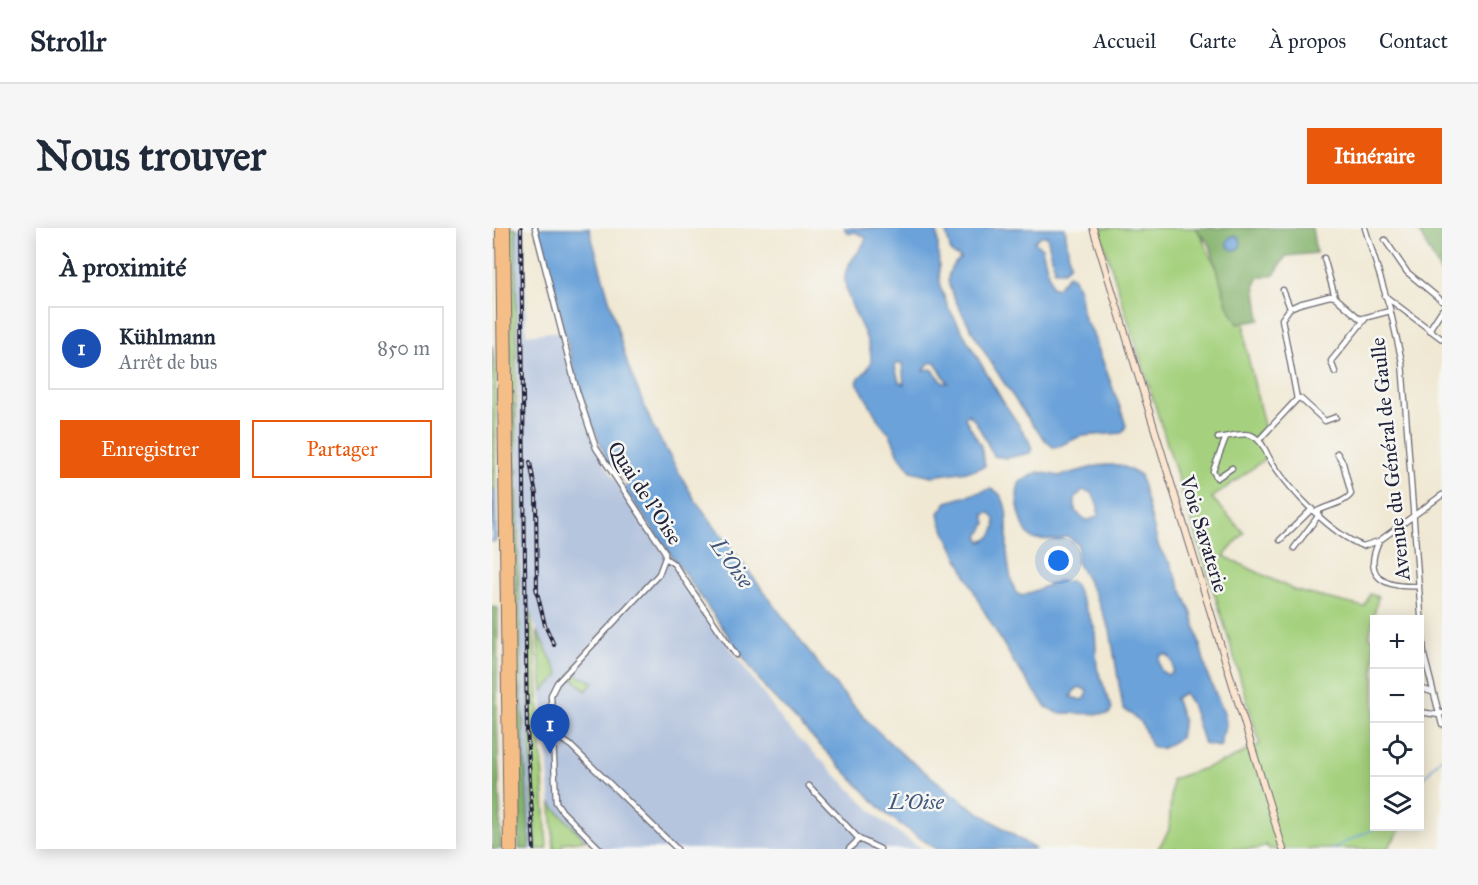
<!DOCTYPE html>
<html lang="fr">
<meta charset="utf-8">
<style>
body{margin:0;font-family:"IM FELL Great Primer",serif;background:#f6f6f7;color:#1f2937}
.controls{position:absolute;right:18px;bottom:18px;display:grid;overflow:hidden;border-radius:0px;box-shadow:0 3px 15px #0003}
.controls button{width:54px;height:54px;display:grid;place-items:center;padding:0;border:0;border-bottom:2px solid #e0e1e3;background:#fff;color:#1f2937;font:30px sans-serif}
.you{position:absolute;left:567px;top:333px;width:21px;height:21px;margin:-15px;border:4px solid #fff;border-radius:50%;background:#1a73e8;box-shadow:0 0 0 9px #1a73e833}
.badge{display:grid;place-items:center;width:39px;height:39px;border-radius:50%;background:#ea580c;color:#fff;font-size:20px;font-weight:700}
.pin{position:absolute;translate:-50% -50px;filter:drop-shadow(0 2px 3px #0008)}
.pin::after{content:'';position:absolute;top:32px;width:21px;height:18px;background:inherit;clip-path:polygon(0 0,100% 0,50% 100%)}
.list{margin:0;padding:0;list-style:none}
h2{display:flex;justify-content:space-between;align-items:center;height:78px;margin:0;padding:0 24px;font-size:26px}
h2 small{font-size:20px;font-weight:400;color:#747a83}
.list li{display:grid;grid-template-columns:39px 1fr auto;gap:18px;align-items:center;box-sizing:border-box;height:84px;margin:0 12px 12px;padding:0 12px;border:2px solid #e0e1e3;border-radius:0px}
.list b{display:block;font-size:22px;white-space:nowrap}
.list p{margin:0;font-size:20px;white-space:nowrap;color:#747a83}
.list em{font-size:20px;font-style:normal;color:#747a83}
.actions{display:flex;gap:12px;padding:18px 24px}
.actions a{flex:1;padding:14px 0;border:2px solid #ea580c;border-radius:0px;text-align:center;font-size:21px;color:#ea580c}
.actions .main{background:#ea580c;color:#fff}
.icon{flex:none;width:33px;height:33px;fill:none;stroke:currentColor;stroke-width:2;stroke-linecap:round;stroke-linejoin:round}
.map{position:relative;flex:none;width:950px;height:621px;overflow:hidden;border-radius:0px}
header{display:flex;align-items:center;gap:36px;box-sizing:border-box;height:84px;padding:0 30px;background:#fff;border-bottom:2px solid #e0e1e3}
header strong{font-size:28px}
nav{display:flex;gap:33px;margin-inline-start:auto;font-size:21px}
.intro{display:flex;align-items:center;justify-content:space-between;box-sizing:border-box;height:144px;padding:0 36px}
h1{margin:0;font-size:42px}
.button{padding:15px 27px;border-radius:0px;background:#ea580c;color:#fff;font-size:21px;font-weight:700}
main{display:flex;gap:36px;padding:0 36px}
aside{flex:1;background:#fff;border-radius:0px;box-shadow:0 3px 15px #0003}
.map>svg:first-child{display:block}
.industrial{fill:#b6c5de}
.green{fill:#a5d17e;stroke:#647a5c;stroke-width:1.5}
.forest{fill:#84b36d;stroke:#536a54;stroke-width:1.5}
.water{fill:#6ba2d9;stroke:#46628a;stroke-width:1.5;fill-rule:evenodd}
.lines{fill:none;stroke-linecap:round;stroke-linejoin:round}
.stream{stroke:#6ba2d9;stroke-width:1.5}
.minor-casing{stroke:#6a6770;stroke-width:7}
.secondary-casing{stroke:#6a6770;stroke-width:8}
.trunk-casing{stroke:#6a6770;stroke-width:10}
.minor{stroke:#fff;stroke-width:4.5}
.secondary{stroke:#fbe5cf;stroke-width:6}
.trunk{stroke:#f6be87;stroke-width:8}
.rail-casing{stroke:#22223b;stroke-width:4}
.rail{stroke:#f6f6f2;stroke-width:1.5;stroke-dasharray:4.5;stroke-linecap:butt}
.labels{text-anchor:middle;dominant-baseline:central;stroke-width:5;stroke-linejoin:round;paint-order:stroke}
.street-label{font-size:21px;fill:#22223b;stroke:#f6f6f2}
.water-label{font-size:22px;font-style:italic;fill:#3f557a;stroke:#f6f6f2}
</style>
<header>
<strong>Strollr</strong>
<nav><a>Accueil</a><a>Carte</a><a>À propos</a><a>Contact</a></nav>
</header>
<div class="intro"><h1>Nous trouver</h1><a class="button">Itinéraire</a></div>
<main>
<aside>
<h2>À proximité<small></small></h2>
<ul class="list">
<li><span class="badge" style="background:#1a4fb4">1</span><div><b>Kühlmann</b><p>Arrêt de bus</p></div><em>850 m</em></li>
</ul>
<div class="actions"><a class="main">Enregistrer</a><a>Partager</a></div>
</aside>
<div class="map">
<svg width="950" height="621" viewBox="0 0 950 621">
<rect width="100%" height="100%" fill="#f6f6f2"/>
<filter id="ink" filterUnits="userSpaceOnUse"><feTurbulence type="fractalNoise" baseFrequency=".0167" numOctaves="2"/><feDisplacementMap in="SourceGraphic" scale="12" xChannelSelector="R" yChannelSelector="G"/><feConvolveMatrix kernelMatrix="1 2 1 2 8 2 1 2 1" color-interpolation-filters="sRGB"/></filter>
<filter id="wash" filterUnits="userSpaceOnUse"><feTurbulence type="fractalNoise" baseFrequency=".008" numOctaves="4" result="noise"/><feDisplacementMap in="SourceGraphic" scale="24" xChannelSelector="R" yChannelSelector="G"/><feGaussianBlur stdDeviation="1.35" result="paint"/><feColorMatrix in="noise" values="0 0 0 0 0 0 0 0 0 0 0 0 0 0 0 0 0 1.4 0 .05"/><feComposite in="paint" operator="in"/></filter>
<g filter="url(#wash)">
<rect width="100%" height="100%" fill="#f0e8d3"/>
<path class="industrial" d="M 24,0 L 33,0 L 34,107 L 67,103 L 112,235 L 194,358 L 293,496 L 390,593 L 430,621 L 103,621 L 59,576 L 45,403 L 37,382 L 36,470 L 44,621 L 38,621 L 30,471 Z"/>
<path class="green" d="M 18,0 L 24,0 L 24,177 L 19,177 Z
M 607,0 L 705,0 L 753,98 L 754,120 L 773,202 L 764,206 L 773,231 L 720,270 L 752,305 L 732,328 L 804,363 L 872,379 L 878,366 L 886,369 L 877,409 L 882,411 L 882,598 L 910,599 L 895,621 L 777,621 L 775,617 L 766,621 L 666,621 L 677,602 L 680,551 L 737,532 L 768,516 L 735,405 Z
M 0,117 L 4,149 L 3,262 L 0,263 Z
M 27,363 L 30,471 L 27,458 L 22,458 L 23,364 Z
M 38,382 L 43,418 L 55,621 L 44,621 C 38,542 36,462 36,383 Z
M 45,403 L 67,447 L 51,463 Z
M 80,445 L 102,454 L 94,463 L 78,447 Z
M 59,576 L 93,612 L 71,615 L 70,621 L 62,621 Z"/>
<path class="forest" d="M 703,0 L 820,0 L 824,25 L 794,28 L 782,47 L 767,49 L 763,57 L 768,92 L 746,96 L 735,76 L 718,17 Z
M 918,0 L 950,0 L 950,47 L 927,4 Z
M 19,177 L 24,177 L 27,363 L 23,364 Z
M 0,379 L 6,380 L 5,485 L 9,621 L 0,621 Z
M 24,456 L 30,471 L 38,621 L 27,621 L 22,458 Z"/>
<path class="water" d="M 46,0 L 97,0 L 136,138 L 161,199 L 203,272 L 337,450 L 378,496 L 409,525 L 474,576 L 543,621 L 444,621 L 394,586 L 274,461 L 132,260 L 136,257 L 123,236 L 116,235 L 87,161 Z
M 352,0 L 445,0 L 448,58 L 456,79 L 510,172 L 535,209 L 540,220 L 538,225 L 515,230 L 502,228 L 484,194 L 476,186 L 473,190 L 489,218 L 493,238 L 483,242 L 440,248 L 419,243 L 407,227 L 398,206 L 388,195 L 365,154 C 367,147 376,144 378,136 C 385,115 351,75 353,49 C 354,32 372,23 374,9 L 363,4 L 357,6 ZM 443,134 L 456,155 L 451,154 L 440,141 L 432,142 L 437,135 ZM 406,135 L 410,135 L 412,156 L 407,154 L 403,138 Z
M 453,0 L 573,0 L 578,36 L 572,43 L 563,43 L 555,8 L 549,8 L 542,14 L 550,20 L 560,60 L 565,60 L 576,47 L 580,48 C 594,64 584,87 599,101 L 630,185 L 634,198 L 630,205 L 589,208 L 563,220 C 543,210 464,82 457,57 C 454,45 460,36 469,30 L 459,25 Z
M735 15a7 7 0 1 1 14 0a7 7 0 1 1-14 0Z
M 609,237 L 628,237 L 648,247 L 667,320 L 679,337 L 700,386 L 716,448 L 733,487 L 734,498 L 729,510 L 729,519 L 712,516 L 699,475 L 692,465 L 683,470 L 691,491 L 688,510 L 669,521 L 659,518 L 649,494 L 631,480 L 618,402 L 603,366 L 585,334 L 586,317 L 575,308 L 566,312 L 541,311 C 529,302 521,268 528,254 L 546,244 L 568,248 ZM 591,262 L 600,265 L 606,278 L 606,288 L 595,293 L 583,283 L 583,270 ZM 669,427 L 676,427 L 681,435 L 681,444 L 676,447 L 669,443 L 667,433 Z
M 498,261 C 521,265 514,308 515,324 C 516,337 519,354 524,365 L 530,368 L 566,353 L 578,353 L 583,357 L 603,401 L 605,440 L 620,480 L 617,486 L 566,485 L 554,479 L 523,436 L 489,378 L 449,295 L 447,285 L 455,274 ZM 498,285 C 509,295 502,310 489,314 L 487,309 L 494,295 L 492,286 ZM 588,459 L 595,463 L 594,470 L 590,472 L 579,469 L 582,463 Z
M 3,262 L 4,313 L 0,314 L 0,263 Z"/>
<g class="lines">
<path class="stream" d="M 928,554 L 950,529
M 839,621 L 888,598"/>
</g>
</g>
<g filter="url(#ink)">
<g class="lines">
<defs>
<path id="minor" d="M 43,0 L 84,160 L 104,220 L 173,324 L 173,330 L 182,336 L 244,427
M 873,0 L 898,81 L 910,134 L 932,427 L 950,497
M 893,12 L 915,44 L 950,73
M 832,30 L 843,69
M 791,62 L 798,80
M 893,68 L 950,111
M 937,102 L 950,82
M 843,144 L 839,133 L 873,91
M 805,171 L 808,170 L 833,193 L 844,189
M 734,209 L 721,243 L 725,250 L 740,240
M 726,210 C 735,209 750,204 759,207 C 771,212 774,226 781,236 C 800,264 839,306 871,318 L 887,313 L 950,267
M 767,212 L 805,171 L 790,91 L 798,80 L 807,76 L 838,68 L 843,69 L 868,91 L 898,83
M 824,284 C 835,277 852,276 859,266 L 851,235 L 845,225
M 788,312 L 820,281
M 887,313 C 870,350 893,360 927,358
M 802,320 L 827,287
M 928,460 L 940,464
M 928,484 L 947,487 L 950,485
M 60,505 L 78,517 L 185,621
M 317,558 L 367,611 L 388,621
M 108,621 L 70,583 L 64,574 L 59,467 L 65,455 L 167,346 L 173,330
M 357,621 L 367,611"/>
<path id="secondary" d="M 601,0 L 791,621"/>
<path id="trunk" d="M 8,0 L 16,621
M 14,0 L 22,621"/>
</defs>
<use href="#minor" class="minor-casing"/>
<use href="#secondary" class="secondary-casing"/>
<use href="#trunk" class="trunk-casing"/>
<use href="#minor" class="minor"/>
<use href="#secondary" class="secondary"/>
<use href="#trunk" class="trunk"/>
<defs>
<path id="rail" d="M 29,0 L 35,501 L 42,621
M 38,234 L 44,266 L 45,367
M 44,360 L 53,397 L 62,417"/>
</defs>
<use href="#rail" class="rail-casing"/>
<use href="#rail" class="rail"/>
</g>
</g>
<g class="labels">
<g class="street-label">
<text transform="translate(898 231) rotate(-96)">Avenue du Général de Gaulle</text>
<text transform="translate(153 265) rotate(57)">Quai de l'Oise</text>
<text transform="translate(712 306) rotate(73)">Voie Savaterie</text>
</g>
<g class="water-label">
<text transform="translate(240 335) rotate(54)">L'Oise</text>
<text x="424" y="573">L’Oise</text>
</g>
</g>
</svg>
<div class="controls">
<button>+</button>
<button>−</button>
<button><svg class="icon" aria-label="locate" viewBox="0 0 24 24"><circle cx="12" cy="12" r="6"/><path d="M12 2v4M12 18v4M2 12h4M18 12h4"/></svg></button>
<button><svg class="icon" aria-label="layers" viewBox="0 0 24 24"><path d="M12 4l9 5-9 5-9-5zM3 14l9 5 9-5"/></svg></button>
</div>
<div class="you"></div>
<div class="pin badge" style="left:58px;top:526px;background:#1a4fb4">1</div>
</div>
</main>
